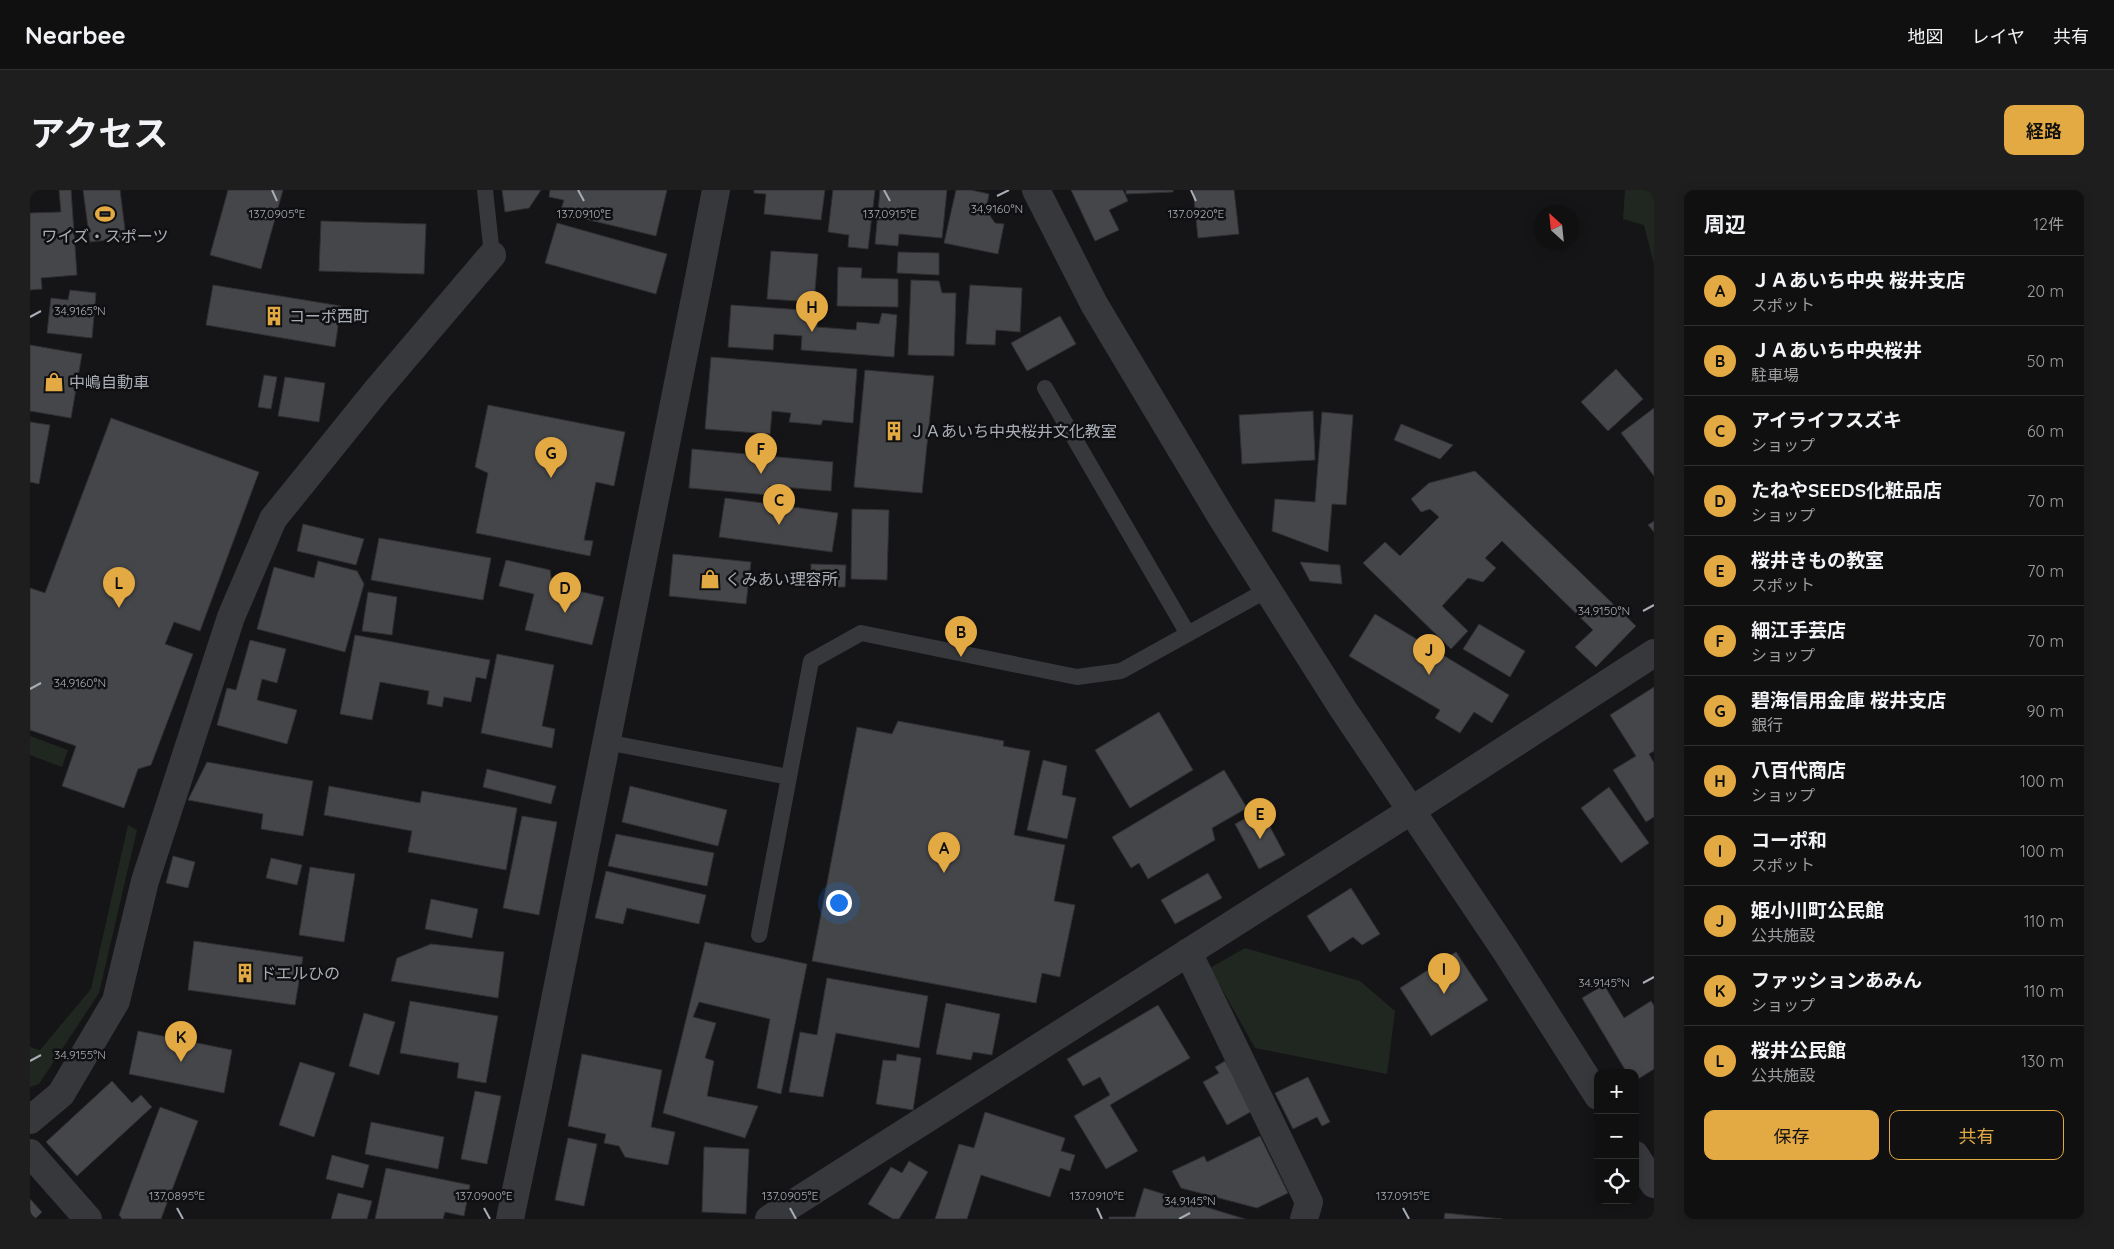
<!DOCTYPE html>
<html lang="ja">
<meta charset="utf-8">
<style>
body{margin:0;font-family:Quicksand,"Noto Sans JP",sans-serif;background:#1e1e1f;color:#f1f3f6}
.controls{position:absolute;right:15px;bottom:15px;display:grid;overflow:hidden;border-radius:10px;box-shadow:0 2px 12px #0003}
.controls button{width:45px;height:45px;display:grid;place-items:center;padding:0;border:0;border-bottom:1px solid #303031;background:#101011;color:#f1f3f6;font:25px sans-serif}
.compass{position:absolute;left:1504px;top:15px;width:45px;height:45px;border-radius:50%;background:#101011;box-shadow:0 2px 12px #0003;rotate:333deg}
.you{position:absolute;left:808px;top:712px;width:18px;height:18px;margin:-12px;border:4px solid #fff;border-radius:50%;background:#1a73e8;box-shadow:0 0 0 8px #1a73e833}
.badge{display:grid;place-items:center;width:32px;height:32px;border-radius:50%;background:#e3a942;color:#111;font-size:16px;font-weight:700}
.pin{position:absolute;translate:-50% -41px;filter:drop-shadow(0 1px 2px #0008)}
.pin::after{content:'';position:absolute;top:26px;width:18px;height:15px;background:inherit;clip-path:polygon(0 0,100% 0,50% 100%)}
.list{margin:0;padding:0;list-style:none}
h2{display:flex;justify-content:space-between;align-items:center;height:65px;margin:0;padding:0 20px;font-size:21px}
h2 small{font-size:16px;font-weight:400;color:#9c9d9f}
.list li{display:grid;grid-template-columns:32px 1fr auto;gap:15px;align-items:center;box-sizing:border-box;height:70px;padding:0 20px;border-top:1px solid #303031}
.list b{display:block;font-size:19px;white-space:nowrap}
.list p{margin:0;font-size:16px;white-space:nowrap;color:#9c9d9f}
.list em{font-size:16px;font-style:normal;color:#9c9d9f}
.actions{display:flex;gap:10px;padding:15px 20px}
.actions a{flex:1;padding:11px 0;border:1px solid #e3a942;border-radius:10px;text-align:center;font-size:18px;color:#e3a942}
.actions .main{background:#e3a942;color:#111}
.icon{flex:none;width:28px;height:28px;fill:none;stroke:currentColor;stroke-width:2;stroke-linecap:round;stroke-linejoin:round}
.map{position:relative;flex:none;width:1624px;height:1029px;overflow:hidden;border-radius:10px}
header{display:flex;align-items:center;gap:30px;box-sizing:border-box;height:70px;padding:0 25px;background:#101011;border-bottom:1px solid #303031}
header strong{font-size:24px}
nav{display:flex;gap:28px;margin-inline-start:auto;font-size:18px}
.intro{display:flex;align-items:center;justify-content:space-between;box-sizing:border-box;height:120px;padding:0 30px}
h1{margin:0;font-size:35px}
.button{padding:12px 22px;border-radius:10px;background:#e3a942;color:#111;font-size:18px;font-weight:700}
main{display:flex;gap:30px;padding:0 30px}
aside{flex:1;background:#101011;border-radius:10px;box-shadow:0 2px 12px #0003}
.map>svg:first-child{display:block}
.green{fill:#202721}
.building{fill:#45464a;stroke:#303033}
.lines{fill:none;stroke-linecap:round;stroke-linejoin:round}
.service{stroke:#37383c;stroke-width:16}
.minor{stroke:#37383c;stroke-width:28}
.tertiary{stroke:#37383c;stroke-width:28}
.ticks{fill:none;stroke:#a8adb6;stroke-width:2}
.labels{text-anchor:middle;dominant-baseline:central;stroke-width:5;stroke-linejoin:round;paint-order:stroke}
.poi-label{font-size:16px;fill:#a8adb6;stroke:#101012;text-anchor:start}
.ticks-label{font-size:12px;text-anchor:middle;fill:#a8adb6;stroke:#101012;stroke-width:5;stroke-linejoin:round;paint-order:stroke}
</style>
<header>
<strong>Nearbee</strong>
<nav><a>地図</a><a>レイヤ</a><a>共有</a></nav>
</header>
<div class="intro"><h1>アクセス</h1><a class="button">経路</a></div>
<main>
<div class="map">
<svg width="1624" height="1029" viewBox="0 0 1624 1029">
<rect width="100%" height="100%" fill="#151517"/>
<path class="green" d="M 1595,0 L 1624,0 L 1624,74 L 1614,35 L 1593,29 Z
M 0,546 L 38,560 L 32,577 L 0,565 Z
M 98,635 L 107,640 L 69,803 L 9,894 L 0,897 L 0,857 L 10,860 L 61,799 Z
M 1215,758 L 1330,791 L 1365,821 L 1357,884 L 1225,858 L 1180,778 Z"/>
<path class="building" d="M 29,0 L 41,0 L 47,85 L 11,88 L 12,99 L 0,100 L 0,23 L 31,22 Z
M 53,0 L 90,0 L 96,48 L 60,52 Z
M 198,0 L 253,0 L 231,79 L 180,65 Z
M 472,0 L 511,0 L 499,18 L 475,22 Z
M 520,0 L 637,0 L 626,46 L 530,23 L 534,10 L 519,7 Z
M 724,0 L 795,0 L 791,30 L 734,24 L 736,4 L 724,3 Z
M 803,0 L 845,0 L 838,59 L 818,57 L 819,45 L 798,42 Z
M 850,0 L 917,0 L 912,48 L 869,44 L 868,56 L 845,54 Z
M 926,0 L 941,0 L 959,4 L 956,20 L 965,33 L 974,34 L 968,64 L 914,53 Z
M 1041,0 L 1093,0 L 1098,11 L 1079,20 L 1089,40 L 1065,51 Z
M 1096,0 L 1143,0 L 1143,2 L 1096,4 Z
M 1163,0 L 1204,0 L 1209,44 L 1168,48 Z
M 291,31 L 396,34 L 394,84 L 289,81 Z
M 527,33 L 637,64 L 626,104 L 515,73 Z
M 741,61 L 788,64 L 784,112 L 737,109 Z
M 868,62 L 909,63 L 909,85 L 867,83 Z
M 808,77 L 832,78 L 831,88 L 868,89 L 868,117 L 807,116 Z
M 881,90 L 909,91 L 912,103 L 926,103 L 924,166 L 878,165 Z
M 183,95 L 311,116 L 305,157 L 176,135 Z
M 940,95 L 992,98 L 990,142 L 966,140 L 965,155 L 936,154 Z
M 40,100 L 66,103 L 62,148 L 17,143 L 21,108 L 38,110 Z
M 701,115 L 788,121 L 787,137 L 826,140 L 827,132 L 849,134 L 852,123 L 867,125 L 864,167 L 771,160 L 772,146 L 744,144 L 743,160 L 698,157 Z
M 1030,126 L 1046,154 L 997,181 L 981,153 Z
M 0,155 L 52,164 L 41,228 L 0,221 Z
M 681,167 L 827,179 L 823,233 L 793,230 L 791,235 L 759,232 L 761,223 L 742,221 L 740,244 L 675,239 Z
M 1586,179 L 1613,209 L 1578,241 L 1551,212 Z
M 835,180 L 904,186 L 892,303 L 824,297 Z
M 234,185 L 247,187 L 241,219 L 228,217 Z
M 255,187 L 295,193 L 289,232 L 248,226 Z
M 458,215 L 595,242 L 584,296 L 566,292 L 554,350 L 563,351 L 560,366 L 446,343 L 458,283 L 445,277 Z
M 1624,218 L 1624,286 L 1591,243 Z
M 1283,221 L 1285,270 L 1212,274 L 1209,225 Z
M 1292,222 L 1323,225 L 1316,315 L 1302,314 L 1298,362 L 1242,341 L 1245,309 L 1285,312 Z
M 81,228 L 229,282 L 170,441 L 144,432 L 135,454 L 163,464 L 121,575 L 108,579 L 94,618 L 32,596 L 46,556 L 0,540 L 0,398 L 15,403 Z
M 0,232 L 20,235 L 9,294 L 0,292 Z
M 1371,234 L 1423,255 L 1410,269 L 1364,250 Z
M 662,259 L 803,272 L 801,301 L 739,296 L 739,305 L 659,298 Z
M 1445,281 L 1606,436 L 1566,477 L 1545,457 L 1563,440 L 1472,351 L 1455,368 L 1466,378 L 1453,392 L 1438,388 L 1412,416 L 1438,441 L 1421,459 L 1333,373 L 1355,352 L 1370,366 L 1409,327 L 1400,319 L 1391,322 L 1381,309 L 1399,293 Z
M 695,308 L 808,323 L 802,362 L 689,347 Z
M 822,319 L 859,320 L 857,390 L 821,389 Z
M 1624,331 L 1624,342 L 1618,335 Z
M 273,334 L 334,349 L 326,375 L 267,361 Z
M 349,348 L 461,368 L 453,410 L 341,390 Z
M 643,364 L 721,372 L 716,414 L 639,406 Z
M 476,370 L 520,380 L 522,395 L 574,407 L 562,455 L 495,440 L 504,404 L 469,396 Z
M 288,371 L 327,381 L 334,394 L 315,462 L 227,439 L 244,377 L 284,388 Z
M 1270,372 L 1310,375 L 1312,394 L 1280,391 Z
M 781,374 L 816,375 L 815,397 L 781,397 Z
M 338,402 L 367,407 L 362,445 L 332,441 Z
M 1345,424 L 1479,505 L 1462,533 L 1444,522 L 1430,543 L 1405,528 L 1410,520 L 1319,466 Z
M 1449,434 L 1495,461 L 1480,487 L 1433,459 Z
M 325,445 L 460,470 L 456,489 L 446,487 L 441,512 L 414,507 L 412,517 L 397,514 L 399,501 L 350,492 L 342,530 L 310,524 Z
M 220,450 L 256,459 L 247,493 L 232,489 L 227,510 L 267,520 L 257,554 L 187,535 L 197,498 L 206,500 Z
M 467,464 L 524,475 L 512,536 L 525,539 L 522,558 L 451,543 Z
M 1624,497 L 1624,561 L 1619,564 L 1624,573 L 1624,627 L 1616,632 L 1583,580 L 1606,566 L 1580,525 Z
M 1129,522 L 1163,580 L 1100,618 L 1065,560 Z
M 868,531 L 974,551 L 973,556 L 1000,561 L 984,645 L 1035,655 L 1024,711 L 1045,715 L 1030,787 L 1012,783 L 1006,813 L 782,771 L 827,537 L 862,544 Z
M 1013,570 L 1037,576 L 1032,605 L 1046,608 L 1037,649 L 997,640 Z
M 177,572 L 283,591 L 273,646 L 231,639 L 233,624 L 158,610 Z
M 457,579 L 526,596 L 521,614 L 453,597 Z
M 1194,580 L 1217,618 L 1182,638 L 1185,650 L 1118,689 L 1109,673 L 1101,678 L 1082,647 Z
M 299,596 L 390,613 L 392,601 L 487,618 L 476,680 L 378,662 L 382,641 L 294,625 Z
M 600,596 L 697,620 L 688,656 L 592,632 Z
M 1579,597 L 1619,653 L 1591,673 L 1551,618 Z
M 1231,620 L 1255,665 L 1229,679 L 1205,634 Z
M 492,626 L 527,632 L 509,725 L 473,718 Z
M 586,644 L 684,663 L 677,696 L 578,676 Z
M 143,666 L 165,672 L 158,698 L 136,693 Z
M 241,668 L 272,675 L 267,695 L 236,688 Z
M 280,677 L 325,684 L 314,752 L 269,745 Z
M 576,681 L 676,705 L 669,734 L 597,718 L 593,734 L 565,728 Z
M 1178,683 L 1192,708 L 1145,734 L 1131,710 Z
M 1321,698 L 1350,744 L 1332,755 L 1323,747 L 1300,762 L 1277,726 Z
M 401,709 L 448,719 L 442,748 L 395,739 Z
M 164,751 L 273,767 L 265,815 L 158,800 Z
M 675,752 L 777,774 L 751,904 L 727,898 L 740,829 L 669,812 L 663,827 L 686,833 L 675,868 L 684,871 L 677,906 L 728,916 L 715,948 L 633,923 Z
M 401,754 L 474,762 L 468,808 L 361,791 L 367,768 Z
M 1426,762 L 1458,810 L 1401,846 L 1370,798 Z
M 797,788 L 898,806 L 889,858 L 806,843 L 793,907 L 759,902 L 770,842 L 787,845 Z
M 1574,795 L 1594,828 L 1621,811 L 1624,816 L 1624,879 L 1605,891 L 1605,883 L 1597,883 L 1552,808 Z
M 380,811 L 468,826 L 456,893 L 427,888 L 429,873 L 370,863 Z
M 916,813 L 970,824 L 962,865 L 943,862 L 941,870 L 906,864 Z
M 1128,815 L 1160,868 L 1080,915 L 1108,961 L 1076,979 L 1044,926 L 1080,905 L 1070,887 L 1053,896 L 1037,869 Z
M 334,823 L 365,832 L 349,885 L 319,876 Z
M 108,841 L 202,860 L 194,903 L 99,884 Z
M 552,864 L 632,880 L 621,937 L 645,942 L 638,975 L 595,967 L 589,956 L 574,953 L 576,944 L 538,936 Z
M 867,864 L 891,868 L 883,920 L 846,914 L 853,870 L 866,871 Z
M 1195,871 L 1224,920 L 1197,935 L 1173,892 L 1189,883 L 1185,877 Z
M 270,872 L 305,883 L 284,947 L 249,935 Z
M 1278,887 L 1300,932 L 1292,936 L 1287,927 L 1263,939 L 1245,903 Z
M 82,891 L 102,913 L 111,905 L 122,917 L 47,986 L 16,952 Z
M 445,901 L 471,906 L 457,974 L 431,969 Z
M 130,917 L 168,931 L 131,1029 L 92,1029 L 89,1025 Z
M 955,922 L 1035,948 L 1031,961 L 1045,965 L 1040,981 L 1030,978 L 1020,1007 L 951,985 L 937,1029 L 905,1029 L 929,954 L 944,958 Z
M 341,932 L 414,947 L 408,979 L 335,964 Z
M 1230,946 L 1258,1003 L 1227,1018 L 1151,998 L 1142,981 L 1174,966 L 1177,972 Z
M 538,948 L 567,954 L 554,1016 L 525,1010 Z
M 674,957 L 719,959 L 716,1024 L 672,1022 Z
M 302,965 L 339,975 L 333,998 L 296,989 Z
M 879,971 L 898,982 L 869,1029 L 863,1029 L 838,1014 L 861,977 L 872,983 Z
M 356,978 L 440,995 L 434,1026 L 415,1022 L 413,1029 L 345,1029 Z
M 1114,998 L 1215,1029 L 1079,1029 L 1079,1027 L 1105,1027 Z
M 308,1003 L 342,1011 L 337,1029 L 301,1029 Z
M 0,1009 L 12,1022 L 5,1029 L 0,1029 Z
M 1415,1023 L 1472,1029 L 1414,1029 Z"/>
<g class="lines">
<path class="service" d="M 455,0 L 462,65
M 1015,198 L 1158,444
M 576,552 L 759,587 L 781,471 L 831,443 L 1047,487 L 1091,481 L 1237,400
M 729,745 L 759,587"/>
<path class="minor" d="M 1158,762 L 1279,1012 L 1274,1029
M 508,895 L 668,93
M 0,930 L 31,904 L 86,811 L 115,691 L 201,427 L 243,329 L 347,200 L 462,65
M 0,963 L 58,1029
M 739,1029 L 1382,620 L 1624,463"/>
<path class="tertiary" d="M 1006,0 L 1064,114 L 1192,328 L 1313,519 L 1475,760 L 1568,906
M 668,93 L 686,0
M 1605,965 L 1624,994
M 480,1029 L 508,895"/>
</g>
<path class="ticks" d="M 242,0 L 247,11M 548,0 L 554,11M 854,0 L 860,11M 1161,0 L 1166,11M 967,6 L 979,0M 0,127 L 11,121M 1613,421 L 1624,415M 0,499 L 11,493M 1613,793 L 1624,787M 0,871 L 11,865M 147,1018 L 153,1029M 454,1018 L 460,1029M 760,1018 L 766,1029M 1067,1018 L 1072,1029M 1373,1018 L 1379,1029M 1149,1029 L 1160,1023"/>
<defs>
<symbol id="stadium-bare" viewBox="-9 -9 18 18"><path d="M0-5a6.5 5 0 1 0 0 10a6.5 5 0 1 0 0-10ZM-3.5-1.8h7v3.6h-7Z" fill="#e3a942" stroke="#101012" stroke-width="2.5" paint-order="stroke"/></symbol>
<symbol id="building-bare" viewBox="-9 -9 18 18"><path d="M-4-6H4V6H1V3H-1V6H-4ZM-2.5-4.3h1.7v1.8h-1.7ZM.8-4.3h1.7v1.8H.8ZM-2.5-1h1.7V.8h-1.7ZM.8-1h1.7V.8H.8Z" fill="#e3a942" stroke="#101012" stroke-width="2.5" paint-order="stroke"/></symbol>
<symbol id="shop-bare" viewBox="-9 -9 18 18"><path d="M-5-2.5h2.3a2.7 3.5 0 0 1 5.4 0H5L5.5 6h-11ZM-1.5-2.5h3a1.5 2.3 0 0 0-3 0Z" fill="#e3a942" stroke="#101012" stroke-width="2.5" paint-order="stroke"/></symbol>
</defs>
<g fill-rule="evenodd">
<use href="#stadium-bare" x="61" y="10" width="28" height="28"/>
<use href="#building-bare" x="230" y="112" width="28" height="28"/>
<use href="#shop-bare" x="10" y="178" width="28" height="28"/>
<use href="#building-bare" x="850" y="227" width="28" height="28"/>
<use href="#shop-bare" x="666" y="375" width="28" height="28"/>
<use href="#building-bare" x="201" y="769" width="28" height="28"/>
</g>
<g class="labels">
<g class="poi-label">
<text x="75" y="46" text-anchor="middle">ワイズ・スポーツ</text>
<text x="259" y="126">コーポ西町</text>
<text x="39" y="192">中嶋自動車</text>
<text x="879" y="241">ＪＡあいち中央桜井文化教室</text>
<text x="695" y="389">くみあい理容所</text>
<text x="230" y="783">ドエルひの</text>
</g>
</g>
<g class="ticks-label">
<text x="967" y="23">34.9160°N</text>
<text x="247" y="28">137.0905°E</text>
<text x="554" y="28">137.0910°E</text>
<text x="860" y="28">137.0915°E</text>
<text x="1166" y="28">137.0920°E</text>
<text x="50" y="125">34.9165°N</text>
<text x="1574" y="425">34.9150°N</text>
<text x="50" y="497">34.9160°N</text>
<text x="1574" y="797">34.9145°N</text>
<text x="50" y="869">34.9155°N</text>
<text x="147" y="1010">137.0895°E</text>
<text x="454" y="1010">137.0900°E</text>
<text x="760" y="1010">137.0905°E</text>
<text x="1067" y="1010">137.0910°E</text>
<text x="1373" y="1010">137.0915°E</text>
<text x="1160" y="1015">34.9145°N</text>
</g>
</svg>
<div class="controls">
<button>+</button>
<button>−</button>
<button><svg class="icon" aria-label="locate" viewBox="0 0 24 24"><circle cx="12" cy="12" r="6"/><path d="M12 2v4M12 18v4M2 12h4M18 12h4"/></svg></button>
</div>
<svg class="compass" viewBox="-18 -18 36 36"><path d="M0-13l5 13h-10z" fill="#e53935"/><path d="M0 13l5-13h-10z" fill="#9c9d9f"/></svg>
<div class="you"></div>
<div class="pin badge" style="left:914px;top:683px">A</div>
<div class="pin badge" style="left:931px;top:467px">B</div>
<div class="pin badge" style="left:749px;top:335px">C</div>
<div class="pin badge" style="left:535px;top:423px">D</div>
<div class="pin badge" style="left:1230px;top:649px">E</div>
<div class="pin badge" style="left:731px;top:284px">F</div>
<div class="pin badge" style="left:521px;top:288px">G</div>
<div class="pin badge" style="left:782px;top:142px">H</div>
<div class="pin badge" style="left:1414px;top:804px">I</div>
<div class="pin badge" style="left:1399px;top:485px">J</div>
<div class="pin badge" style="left:151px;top:872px">K</div>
<div class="pin badge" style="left:89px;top:418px">L</div>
</div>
<aside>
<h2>周辺<small>12件</small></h2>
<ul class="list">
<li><span class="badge">A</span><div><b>ＪＡあいち中央 桜井支店</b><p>スポット</p></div><em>20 m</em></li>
<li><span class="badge">B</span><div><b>ＪＡあいち中央桜井</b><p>駐車場</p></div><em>50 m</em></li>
<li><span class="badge">C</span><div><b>アイライフスズキ</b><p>ショップ</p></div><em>60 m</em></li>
<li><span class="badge">D</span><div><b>たねやSEEDS化粧品店</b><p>ショップ</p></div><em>70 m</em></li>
<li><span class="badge">E</span><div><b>桜井きもの教室</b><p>スポット</p></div><em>70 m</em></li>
<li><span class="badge">F</span><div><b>細江手芸店</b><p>ショップ</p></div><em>70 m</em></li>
<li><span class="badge">G</span><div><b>碧海信用金庫 桜井支店</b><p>銀行</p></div><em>90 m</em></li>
<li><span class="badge">H</span><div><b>八百代商店</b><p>ショップ</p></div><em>100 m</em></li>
<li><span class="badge">I</span><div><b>コーポ和</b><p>スポット</p></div><em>100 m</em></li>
<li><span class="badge">J</span><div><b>姫小川町公民館</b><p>公共施設</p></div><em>110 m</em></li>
<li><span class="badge">K</span><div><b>ファッションあみん</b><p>ショップ</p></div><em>110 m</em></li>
<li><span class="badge">L</span><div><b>桜井公民館</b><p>公共施設</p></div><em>130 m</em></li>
</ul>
<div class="actions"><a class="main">保存</a><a>共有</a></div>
</aside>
</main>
